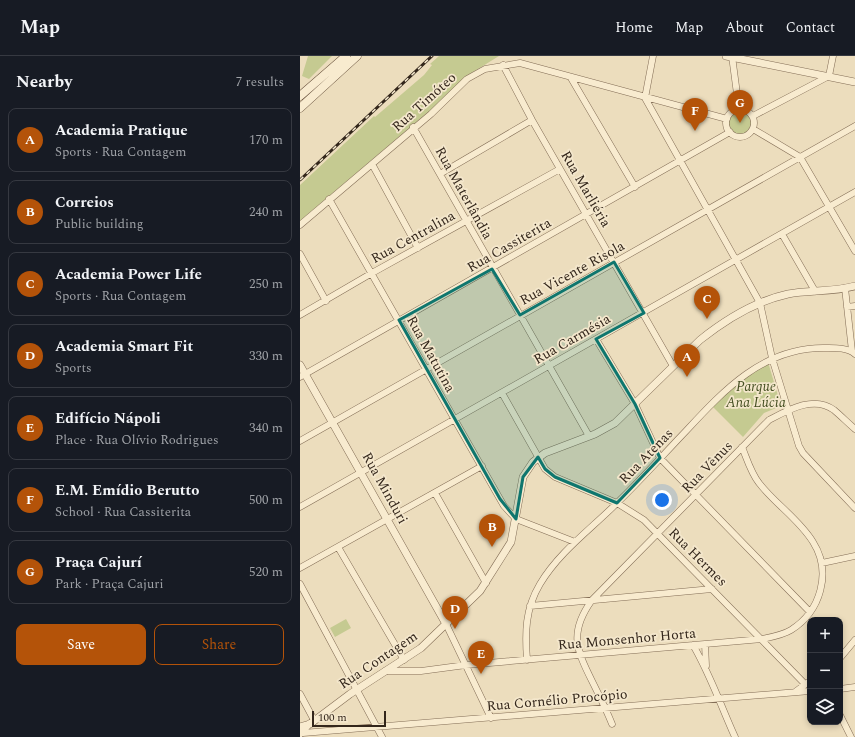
<!DOCTYPE html>
<meta charset="utf-8">
<style>
body{margin:0;font-family:Spectral,serif;background:#242831;color:#f1f3f6}
.controls{position:absolute;right:12px;bottom:12px;display:grid;overflow:hidden;border-radius:8px;box-shadow:0 2px 6px #0003}
.controls button{width:36px;height:36px;display:grid;place-items:center;padding:0;border:0;border-bottom:1px solid #363941;background:#171b24;color:#f1f3f6;font:20px sans-serif}
.scale{position:absolute;left:12px;bottom:10px;width:74px;box-sizing:border-box;padding-left:4px;border:2px solid #33261b;border-top:0;font-size:11px;line-height:14px;white-space:nowrap;color:#33261b;-webkit-text-stroke:3px #f4e7cc;paint-order:stroke}
.you{position:absolute;left:362px;top:444px;width:14px;height:14px;margin:-10px;border:3px solid #fff;border-radius:50%;background:#1a73e8;box-shadow:0 0 0 6px #1a73e833}
.badge{display:grid;place-items:center;width:26px;height:26px;border-radius:50%;background:#b45309;color:#fff;font-size:13px;font-weight:700}
.pin{position:absolute;translate:-50% -33px;filter:drop-shadow(0 1px 2px #0008)}
.pin::after{content:'';position:absolute;top:21px;width:14px;height:12px;background:inherit;clip-path:polygon(0 0,100% 0,50% 100%)}
.list{margin:0;padding:0;list-style:none}
h2{display:flex;justify-content:space-between;align-items:center;height:52px;margin:0;padding:0 16px;font-size:17px}
h2 small{font-size:13px;font-weight:400;color:#9ea1a6}
.list li{display:grid;grid-template-columns:26px 1fr auto;gap:12px;align-items:center;box-sizing:border-box;height:64px;margin:0 8px 8px;padding:0 8px;border:1px solid #363941;border-radius:8px}
.list b{display:block;font-size:15px;white-space:nowrap}
.list p{margin:0;font-size:13px;white-space:nowrap;color:#9ea1a6}
.list em{font-size:13px;font-style:normal;color:#9ea1a6}
.actions{display:flex;gap:8px;padding:12px 16px}
.actions a{flex:1;padding:9px 0;border:1px solid #b45309;border-radius:8px;text-align:center;font-size:14px;color:#b45309}
.actions .main{background:#b45309;color:#fff}
.icon{flex:none;width:22px;height:22px;fill:none;stroke:currentColor;stroke-width:2;stroke-linecap:round;stroke-linejoin:round}
.map{position:relative;flex:none;width:555px;height:681px;overflow:hidden}
header{display:flex;align-items:center;gap:24px;box-sizing:border-box;height:56px;padding:0 20px;background:#171b24;border-bottom:1px solid #363941}
header strong{font-size:19px}
nav{display:flex;gap:22px;margin-inline-start:auto;font-size:14px}
main{display:flex}
aside{flex:1;background:#171b24}
.map>svg:first-child{display:block}
.green{fill:#c5ca91}
.lines{fill:none;stroke-linecap:round;stroke-linejoin:round}
.minor-casing{stroke:#836d56;stroke-width:7}
.tertiary-casing{stroke:#836d56;stroke-width:8}
.secondary-casing{stroke:#654e3a;stroke-width:9}
.minor{stroke:#f8ebcf;stroke-width:6}
.tertiary{stroke:#f8ebcf;stroke-width:7}
.secondary{stroke:#f8ebcf;stroke-width:8}
.rail-casing{stroke:#33261b;stroke-width:3}
.rail{stroke:#f4e7cc;stroke-width:1.5;stroke-dasharray:4.5;stroke-linecap:butt}
.marked{fill:#0f766e;fill-opacity:0.2;stroke:#0f766e;stroke-width:3;stroke-linejoin:round}
.labels{text-anchor:middle;dominant-baseline:central;stroke-width:3.5;stroke-linejoin:round;paint-order:stroke}
.street-label{font-size:14px;fill:#33261b;stroke:#f4e7cc}
.park-label{font-size:14px;font-style:italic;fill:#454f22;stroke:#f4e7cc}
</style>
<header>
<strong>Map</strong>
<nav><a>Home</a><a>Map</a><a>About</a><a>Contact</a></nav>
</header>
<main>
<aside>
<h2>Nearby<small>7 results</small></h2>
<ul class="list">
<li><span class="badge">A</span><div><b>Academia Pratique</b><p>Sports · Rua Contagem</p></div><em>170 m</em></li>
<li><span class="badge">B</span><div><b>Correios</b><p>Public building</p></div><em>240 m</em></li>
<li><span class="badge">C</span><div><b>Academia Power Life</b><p>Sports · Rua Contagem</p></div><em>250 m</em></li>
<li><span class="badge">D</span><div><b>Academia Smart Fit</b><p>Sports</p></div><em>330 m</em></li>
<li><span class="badge">E</span><div><b>Edifício Nápoli</b><p>Place · Rua Olívio Rodrigues</p></div><em>340 m</em></li>
<li><span class="badge">F</span><div><b>E.M. Emídio Berutto</b><p>School · Rua Cassiterita</p></div><em>500 m</em></li>
<li><span class="badge">G</span><div><b>Praça Cajurí</b><p>Park · Praça Cajuri</p></div><em>520 m</em></li>
</ul>
<div class="actions"><a class="main">Save</a><a>Share</a></div>
</aside>
<div class="map">
<svg width="555" height="681" viewBox="0 0 555 681">
<rect width="100%" height="100%" fill="#ecddbd"/>
<path class="green" d="M 8,0 L 32,0 L 9,23 L 2,20 Z
M 139,0 L 199,0 L 165,21 L 132,53 L 0,165 L 0,129 L 74,60 L 75,61 L 124,19 L 132,9 L 130,8 Z
M428 66a12 12 0 1 1 24 0a12 12 0 1 1-24 0Z
M 468,306 L 481,350 L 464,357 L 443,381 L 413,351 L 442,322 Z
M 46,563 L 51,572 L 35,581 L 30,572 Z"/>
<g class="lines">
<defs>
<path id="minor" d="M 353,0 L 345,42 L 460,247 L 472,302 L 499,390 L 503,397 L 555,452
M 432,0 L 439,53
M 203,9 L 232,64 L 373,310
M 271,22 L 335,131
M426 67a14 14 0 1 1 28 0a14 14 0 1 1-28 0Z
M 453,60 L 529,20 L 533,0
M 113,71 L 289,380
M 453,73 L 500,101 L 555,195
M 72,108 L 118,192
M 140,118 L 232,64
M 29,143 L 204,450 L 216,463 L 275,486
M 0,169 L 131,58 L 167,23 L 185,13 L 220,7 L 427,63
M 482,178 L 515,235
M 0,198 L 26,245
M 545,232 L 552,295
M 547,251 L 555,250
M 0,259 L 72,217 L 260,113
M 296,283 L 335,348 L 360,402 L 510,556
M 0,321 L 430,76
M 202,337 L 245,413 L 255,421 L 317,447 L 344,464 L 505,628
M 0,385 L 555,70
M 135,437 L 186,527
M 0,451 L 555,136
M 38,491 L 104,604
M 522,507 L 555,500
M 0,512 L 182,410
M 0,528 L 82,681
M 230,550 L 412,533
M 146,568 L 191,662
M 405,588 L 406,610
M 393,589 C 410,618 421,650 435,681
M 540,602 L 555,584
M 227,604 C 225,577 225,553 240,528 C 259,496 291,473 317,447 C 341,424 363,399 386,375 C 424,334 463,292 523,292 C 533,292 547,291 555,298
M 85,615 L 121,615 L 166,609 L 462,583 C 472,581 483,579 491,574 C 521,555 532,516 513,486 C 499,463 475,448 459,427 C 451,417 447,403 442,391
M 540,633 L 555,631
M 495,636 L 510,625
M 0,638 L 14,664
M 540,659 L 551,681
M 312,668 C 306,653 299,639 292,625 C 276,593 269,576 292,544 L 469,364 C 488,354 514,339 534,354 C 541,360 548,367 555,373
M 3,677 L 510,635"/>
<path id="tertiary" d="M 426,0 L 555,26
M 0,309 L 146,568
M 0,671 L 10,668 L 50,638 L 121,592 L 180,535 L 211,486 L 223,421 L 233,406 L 245,397 L 295,378 L 315,367 L 400,284 C 425,264 456,245 488,238 C 510,234 533,236 555,230
M 0,678 L 9,668"/>
<path id="secondary" d="M 0,40 L 46,0
M 0,52 L 57,0"/>
</defs>
<use href="#minor" class="minor-casing"/>
<use href="#tertiary" class="tertiary-casing"/>
<use href="#secondary" class="secondary-casing"/>
<use href="#minor" class="minor"/>
<use href="#tertiary" class="tertiary"/>
<use href="#secondary" class="secondary"/>
<defs>
<path id="rail" d="M 0,124 L 132,0"/>
</defs>
<use href="#rail" class="rail-casing"/>
<use href="#rail" class="rail"/>
</g>
<path class="marked" d="M 314,206 L 344,257 L 296,283 L 335,348 L 360,402 L 317,447 L 255,421 L 245,413 L 238,401 L 223,421 L 216,463 L 200,443 L 99,264 L 192,213 L 220,259 Z"/>
<g class="labels">
<g class="street-label">
<text transform="translate(124 46) rotate(-42)">Rua Timóteo</text>
<text transform="translate(286 133) rotate(60)">Rua Marliéria</text>
<text transform="translate(164 137) rotate(61)">Rua Materlândia</text>
<text transform="translate(113 181) rotate(-29)">Rua Centralina</text>
<text transform="translate(209 189) rotate(-30)">Rua Cassiterita</text>
<text transform="translate(272 217) rotate(-29)">Rua Vicente Risola</text>
<text transform="translate(272 283) rotate(-30)">Rua Carmésia</text>
<text transform="translate(131 298) rotate(61)">Rua Matutina</text>
<text transform="translate(346 400) rotate(-46)">Rua Atenas</text>
<text transform="translate(407 411) rotate(-46)">Rua Vênus</text>
<text transform="translate(85 432) rotate(61)">Rua Minduri</text>
<text transform="translate(398 501) rotate(45)">Rua Hermes</text>
<text transform="translate(327 583) rotate(-5)">Rua Monsenhor Horta</text>
<text transform="translate(78 604) rotate(-34)">Rua Contagem</text>
<text transform="translate(257 644) rotate(-5)">Rua Cornélio Procópio</text>
</g>
<g class="park-label">
<text x="456" y="330">Parque<tspan x="456" dy="16">Ana Lúcia</tspan></text>
</g>
</g>
</svg>
<div class="controls">
<button>+</button>
<button>−</button>
<button><svg class="icon" aria-label="layers" viewBox="0 0 24 24"><path d="M12 4l9 5-9 5-9-5zM3 14l9 5 9-5"/></svg></button>
</div>
<div class="scale">100 m</div>
<div class="you"></div>
<div class="pin badge" style="left:387px;top:321px">A</div>
<div class="pin badge" style="left:192px;top:491px">B</div>
<div class="pin badge" style="left:407px;top:263px">C</div>
<div class="pin badge" style="left:155px;top:573px">D</div>
<div class="pin badge" style="left:181px;top:618px">E</div>
<div class="pin badge" style="left:395px;top:75px">F</div>
<div class="pin badge" style="left:440px;top:67px">G</div>
</div>
</main>
